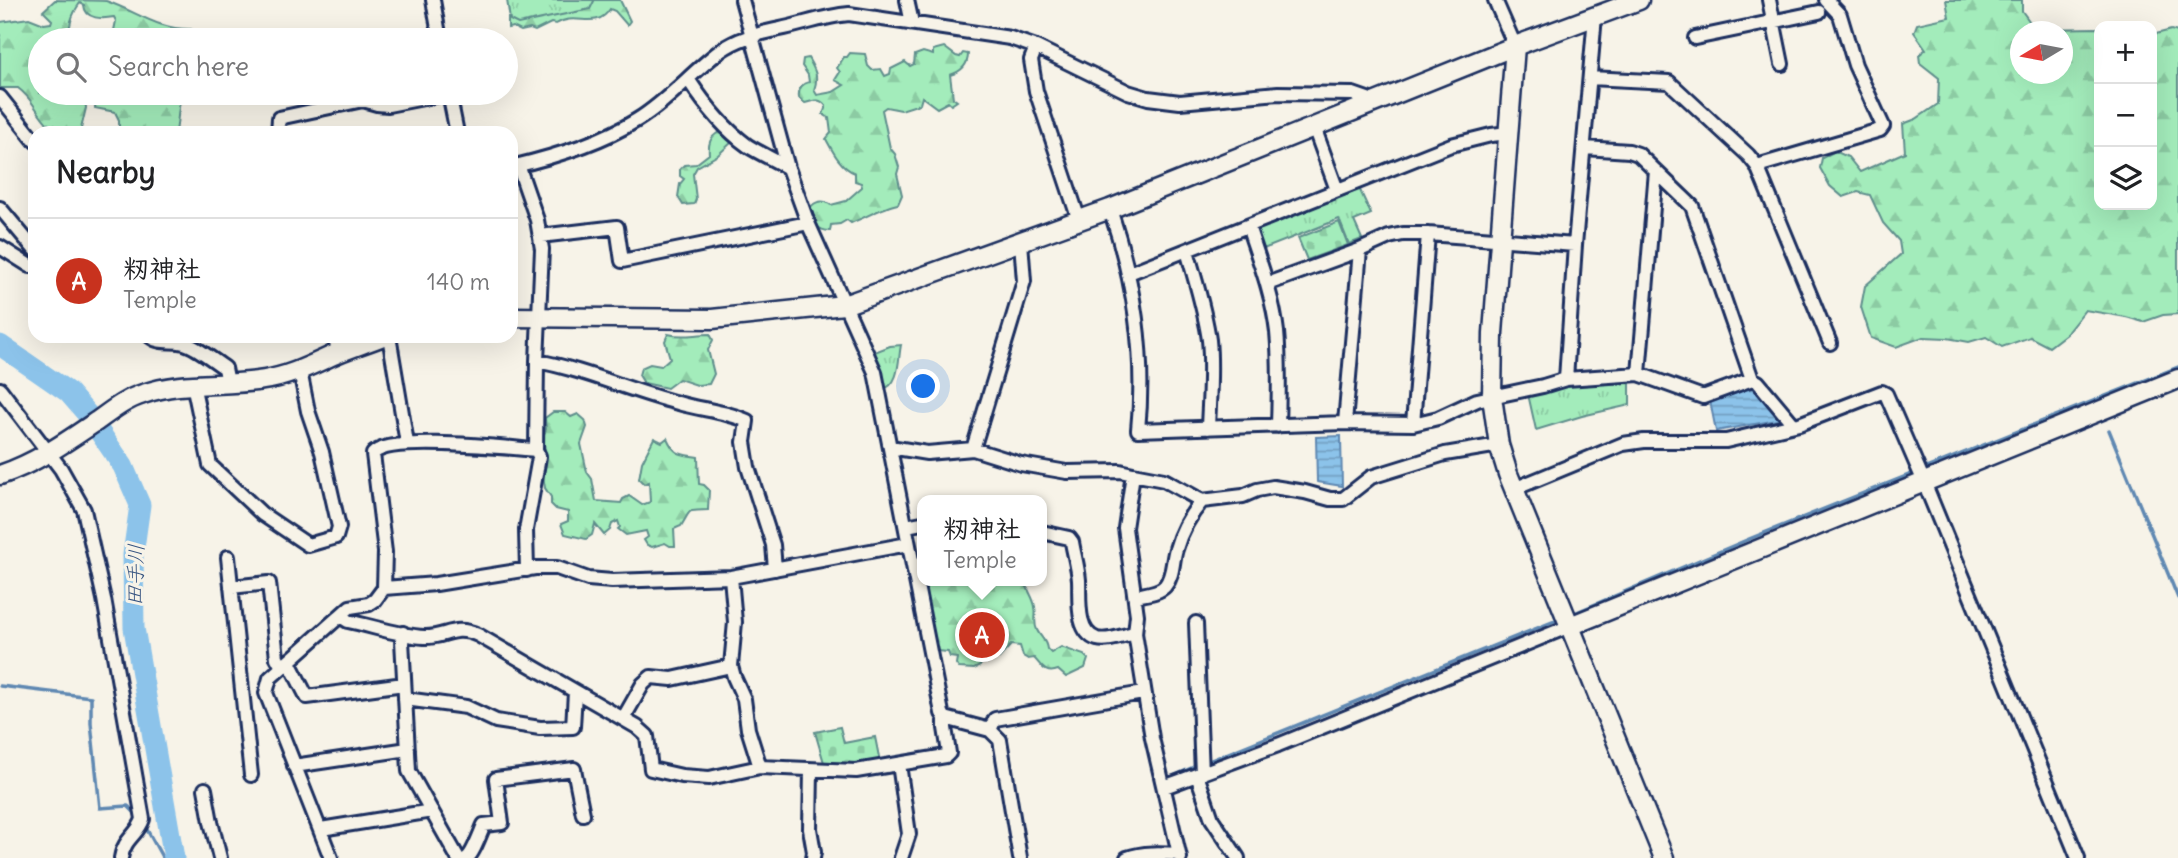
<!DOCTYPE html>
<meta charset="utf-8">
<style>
body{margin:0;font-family:Delius,"Klee One",sans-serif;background:#f2f2f2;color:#202124}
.controls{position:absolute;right:21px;top:21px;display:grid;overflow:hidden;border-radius:14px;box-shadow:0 7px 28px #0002}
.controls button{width:63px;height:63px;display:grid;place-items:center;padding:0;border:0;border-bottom:2px solid #e0e0e0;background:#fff;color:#202124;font:35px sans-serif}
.compass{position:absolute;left:2010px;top:21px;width:63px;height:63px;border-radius:50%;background:#fff;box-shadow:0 7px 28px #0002;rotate:260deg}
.you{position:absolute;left:924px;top:387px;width:24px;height:24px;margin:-18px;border:5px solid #fff;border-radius:50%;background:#1a73e8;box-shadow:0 0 0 10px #1a73e833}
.badge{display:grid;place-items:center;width:46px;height:46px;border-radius:50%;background:#c8321e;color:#fff;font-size:23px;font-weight:700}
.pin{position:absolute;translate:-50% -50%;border:4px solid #fff;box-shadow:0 2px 7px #0006}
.popup{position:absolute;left:917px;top:495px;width:130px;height:91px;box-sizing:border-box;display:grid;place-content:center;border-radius:14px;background:#fff;filter:drop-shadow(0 2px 5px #0005);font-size:23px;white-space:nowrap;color:#757577}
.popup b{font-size:26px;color:#202124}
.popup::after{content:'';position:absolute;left:50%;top:100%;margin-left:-14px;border:14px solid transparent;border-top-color:#fff}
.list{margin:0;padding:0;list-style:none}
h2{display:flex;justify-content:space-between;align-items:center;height:91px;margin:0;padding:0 28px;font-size:30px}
h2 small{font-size:23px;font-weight:400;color:#757577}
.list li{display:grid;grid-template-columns:46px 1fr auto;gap:21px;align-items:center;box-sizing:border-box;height:126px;padding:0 28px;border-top:2px solid #e0e0e0}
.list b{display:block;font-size:26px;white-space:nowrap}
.list p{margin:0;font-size:23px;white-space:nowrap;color:#757577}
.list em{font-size:23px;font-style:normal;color:#757577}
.icon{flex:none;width:38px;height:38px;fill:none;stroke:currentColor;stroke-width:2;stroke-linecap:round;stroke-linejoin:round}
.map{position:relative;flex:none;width:2178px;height:858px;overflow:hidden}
.search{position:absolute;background:#fff;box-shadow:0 7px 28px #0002;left:28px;top:28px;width:490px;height:77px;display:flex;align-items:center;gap:18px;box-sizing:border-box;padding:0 24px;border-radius:38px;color:#757577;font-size:26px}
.panel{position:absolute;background:#fff;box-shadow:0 7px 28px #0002;left:28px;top:126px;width:490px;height:217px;border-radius:21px}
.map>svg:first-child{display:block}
.forest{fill:url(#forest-firs);stroke:#5f8e8c;stroke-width:2;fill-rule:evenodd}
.cemetery{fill:url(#cemetery-stones);stroke:#5f8e8c;stroke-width:2}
.park{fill:url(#park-tufts);stroke:#5f8e8c;stroke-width:2}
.water{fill:url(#water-rules);stroke:#5f88b2;stroke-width:2}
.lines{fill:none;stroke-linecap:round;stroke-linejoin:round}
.stream{stroke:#5f88b2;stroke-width:3.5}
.river{stroke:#8cc3ea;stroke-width:21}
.street-casing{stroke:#1b2f5e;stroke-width:18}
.secondary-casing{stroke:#1b2f5e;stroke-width:23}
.street{stroke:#f7f3e8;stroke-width:12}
.secondary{stroke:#f7f3e8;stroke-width:18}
.labels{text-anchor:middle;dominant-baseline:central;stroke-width:6;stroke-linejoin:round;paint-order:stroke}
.water-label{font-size:21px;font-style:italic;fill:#375481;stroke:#f7f3e8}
</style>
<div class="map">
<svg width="2178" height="858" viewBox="0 0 2178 858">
<defs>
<pattern id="forest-firs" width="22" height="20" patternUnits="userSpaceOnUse" patternTransform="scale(1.75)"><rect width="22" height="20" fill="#a3ecbb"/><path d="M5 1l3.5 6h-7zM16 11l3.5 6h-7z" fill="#8ccba3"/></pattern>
<pattern id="cemetery-stones" width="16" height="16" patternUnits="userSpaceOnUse" patternTransform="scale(1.75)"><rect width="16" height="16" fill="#a3ecbb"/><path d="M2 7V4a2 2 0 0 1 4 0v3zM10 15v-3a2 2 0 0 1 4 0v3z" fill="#8ccba3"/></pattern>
<pattern id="park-tufts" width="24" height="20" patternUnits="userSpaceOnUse" patternTransform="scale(1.75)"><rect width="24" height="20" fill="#a3ecbb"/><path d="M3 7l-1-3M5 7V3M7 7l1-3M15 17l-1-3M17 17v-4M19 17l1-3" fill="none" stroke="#8ccba3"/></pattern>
<pattern id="water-rules" width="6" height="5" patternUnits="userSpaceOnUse" patternTransform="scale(1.75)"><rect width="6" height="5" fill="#8cc3ea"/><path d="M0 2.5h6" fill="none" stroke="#729fc1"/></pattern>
</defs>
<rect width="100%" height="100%" fill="#f7f3e8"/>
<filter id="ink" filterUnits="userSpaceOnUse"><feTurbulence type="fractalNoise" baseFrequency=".0143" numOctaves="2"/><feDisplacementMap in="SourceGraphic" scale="14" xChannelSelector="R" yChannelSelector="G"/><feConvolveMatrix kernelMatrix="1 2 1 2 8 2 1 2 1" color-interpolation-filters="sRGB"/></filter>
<g filter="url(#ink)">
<path class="forest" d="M 55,0 C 70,0 91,0 106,1 C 136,11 158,30 191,29 L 202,40 L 112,40 L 116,21 L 114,17 C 103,19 85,20 84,5 L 80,3 C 72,14 67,28 71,40 L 40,40 L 40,93 L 74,93 L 85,99 L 86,108 L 80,133 L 57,133 L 54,125 L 49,125 C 36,112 33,99 18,88 L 0,88 L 0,22 L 29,18 L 44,24 L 51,23 L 52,20 L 43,11 Z
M 587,0 L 620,0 L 630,21 L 627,25 L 615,11 L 610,9 C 596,31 576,11 556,24 L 551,23 L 535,31 L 530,29 L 521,31 L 513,27 L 508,28 L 508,18 L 519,20 Z
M 1946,0 L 2022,0 L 2022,11 L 2035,29 L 2099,28 L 2099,205 L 2152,205 L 2152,35 L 2171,30 L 2178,32 L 2178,314 L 2163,315 L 2143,322 L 2126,317 L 2085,310 L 2066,334 L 2049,347 L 2030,337 L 2002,347 L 1986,337 L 1969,342 L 1947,338 L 1923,337 L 1896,347 L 1871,338 L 1861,307 L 1865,286 L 1901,254 L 1899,241 L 1883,223 L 1870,195 L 1858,192 L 1843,197 L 1830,186 L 1820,168 L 1822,158 L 1835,151 L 1848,157 L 1860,172 L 1905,152 L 1903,124 L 1916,119 L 1938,104 L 1939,78 L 1920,63 L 1919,55 L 1926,49 L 1914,32 L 1917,24 L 1949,17 ZM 2021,32 L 2062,32 L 2062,74 L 2021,74 Z
M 944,47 L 956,56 L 960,57 L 963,53 L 968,54 C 968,66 960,72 950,75 L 953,98 L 957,101 L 951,105 L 948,102 L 937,108 L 922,97 L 920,104 L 901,110 L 886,107 L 882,110 L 890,148 L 895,154 L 899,167 L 897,174 L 902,195 L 898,204 C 885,206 864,218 851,223 L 847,220 L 840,224 L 831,225 L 830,231 C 817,231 813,222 808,212 C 812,202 822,198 831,205 L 846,201 L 862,187 L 861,183 L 855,181 L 855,173 C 841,168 833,152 826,139 L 831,133 L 829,118 L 823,114 L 826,106 C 819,97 814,101 805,103 L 799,98 C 798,90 800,84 809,82 L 808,75 L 802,66 L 803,59 L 808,58 C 815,70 819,76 814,90 L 817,95 L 833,92 L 844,85 L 835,80 L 840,72 L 837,68 L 844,57 L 847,57 L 850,53 L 865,54 L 868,66 L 872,70 L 881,69 L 885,76 L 890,74 L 891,69 L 905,62 L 910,66 L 914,64 L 915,55 L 923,52 L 933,55 L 933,50 Z
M 97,93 L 175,94 L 180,99 L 176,133 L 117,133 L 119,131 L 119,120 L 115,112 L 95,108 Z
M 719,132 L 724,133 L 732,142 L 718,155 L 697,167 L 693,174 L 696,199 L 694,204 L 683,205 L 678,197 L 680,184 L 684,179 L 680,176 L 680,169 L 684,165 L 696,164 L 709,154 C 708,144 710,137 719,132 Z
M 668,334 C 683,338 695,334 710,334 L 713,340 L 708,350 L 714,374 L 709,384 L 697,385 L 679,379 L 667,388 L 644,383 L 639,375 L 641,368 L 650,364 L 661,366 L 670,358 L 665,341 Z
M 553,412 L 565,412 L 571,417 L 578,414 L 585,420 L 587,427 L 581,444 L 587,472 L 592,479 L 596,501 L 621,503 L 623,499 L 629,496 L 642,505 L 650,502 L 649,482 L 644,484 L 639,479 L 642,462 L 654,438 L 662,442 L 667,438 C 675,456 681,454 698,457 L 699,484 L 704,485 L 709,490 L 708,510 C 685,512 693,507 681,526 L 674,529 L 675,546 L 670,546 L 665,543 L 652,547 L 647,545 L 644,540 L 648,537 L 646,531 L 626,535 L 618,529 L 620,527 L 618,521 L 612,524 L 610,530 L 604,535 L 595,524 L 592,535 L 586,539 L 565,534 L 561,524 L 568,521 L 568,512 L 556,509 L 551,504 L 551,497 L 545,488 L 543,476 L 546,458 L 543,437 L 546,429 L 545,418 Z
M 927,581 L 1025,581 C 1027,590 1034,598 1035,607 C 1037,615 1033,622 1037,630 C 1040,637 1046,639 1047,649 L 1051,653 L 1061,647 L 1084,655 L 1088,659 L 1085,668 L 1066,677 L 1058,670 C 1045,675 1042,666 1034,658 L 1028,659 L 1023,656 L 1020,646 L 1011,645 L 999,658 L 989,653 L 982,661 L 980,666 L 974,669 L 959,668 L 956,664 L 957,658 L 950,657 L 948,652 L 936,651 L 934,646 L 924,591 Z"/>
<path class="cemetery" d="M 1339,222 L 1348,245 L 1307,260 L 1298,238 Z
M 840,727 L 844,743 L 875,737 L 880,762 L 849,767 L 825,766 L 815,732 Z"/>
<path class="park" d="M 507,0 L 594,0 L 594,1 L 590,9 L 518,24 L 510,20 Z
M 1359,188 L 1371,214 L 1354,221 L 1362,239 L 1349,244 L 1339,219 L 1261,250 L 1255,235 L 1258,228 Z
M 901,345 C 898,359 900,385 883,389 L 872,353 L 890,346 Z
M 1630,383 L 1630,405 L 1582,416 L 1536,430 L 1528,394 L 1568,385 Z"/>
<path class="water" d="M 1750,388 L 1756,389 L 1778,418 L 1777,420 L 1716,431 L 1710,401 Z
M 1341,436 L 1342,486 L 1317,482 L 1316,437 Z"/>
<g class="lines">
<path class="stream" d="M 2109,430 L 2178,598
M 1572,614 L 1749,539 L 2178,367
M 0,686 L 91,697 L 91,723 L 100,808 L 128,806 L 139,817
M 1206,762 L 1562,618
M 1171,777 L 1198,765
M 145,826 L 162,857 L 170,858"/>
<path class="river" d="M 0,345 L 68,392 L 88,415 L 123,466 L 140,505 L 133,555 L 134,628 L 174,858"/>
<defs>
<path id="street" d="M 433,0 L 440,40
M 907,0 L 912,23
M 1495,0 L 1515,46
M 1769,0 L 1782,64
M 1695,38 L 1819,12
M 1036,47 L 1031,60 L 1036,91 L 1079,220
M 1590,78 L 1669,82 L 1748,155 L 1757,166 L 1830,343
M 688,79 C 705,105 723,128 748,146 C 761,154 775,160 788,168
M 449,93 L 457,133
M 0,97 L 35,141
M 1314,127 L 1337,190
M 278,133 L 279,118 L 363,100 L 377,104 L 388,105 L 449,93
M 1757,166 L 1880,130 L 1883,126 L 1855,65 L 1840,15 L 1826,0
M 511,167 C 554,157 600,143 637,120 C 668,101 691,73 720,51 C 740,37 758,34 780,29 C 804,24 825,16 849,14 L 1010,38 L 1036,47 L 1128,92 L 1148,98 L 1180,102 L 1278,93 L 1353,94 L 1376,102
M 0,208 L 35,250
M 1110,209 C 1134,281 1146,354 1138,430 L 1345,423 L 1413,424 L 1438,418 L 1477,400 L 1543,386 L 1566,379 L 1639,374 L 1703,397 L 1752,379 L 1692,206 L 1638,154 L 1629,151 L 1585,148
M 1248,226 C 1259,260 1273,296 1277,332 C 1280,363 1279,394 1278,426
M 540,236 L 617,227 L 622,261 L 808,223
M 0,247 L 30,266 L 35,266
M 1187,250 C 1195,280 1205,310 1209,340 C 1212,369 1209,399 1208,428
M 1129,273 L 1451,145 L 1491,135 L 1509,133
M 1267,284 L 1360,250 L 1389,237 L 1403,234 L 1428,234 L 1575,245
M 150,336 C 161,345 171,339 184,343 C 196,346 214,361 225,368 L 228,383
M 335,336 L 338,353
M 389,336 L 407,443
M 537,361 C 586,370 630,391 678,403 C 701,410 726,411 747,421 L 744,442 L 748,467 L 773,545 L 775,569
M 1639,374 L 1656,171
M 1566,379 L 1575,245 L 1595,16
M 1752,379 L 1758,382 L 1794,425
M 193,384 L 210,465 L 262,514 L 308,545 L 336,537 L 339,527 L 322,452 L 308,411 L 300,371
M 0,389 L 61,469 L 84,510 L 104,599 L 143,819 C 138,835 124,838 121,858
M 1345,423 L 1360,250
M 1413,424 L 1428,234
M 890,447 L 927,453 L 973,449 L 1021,464 L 1067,472 L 1120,471 L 1133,474 L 1125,528 L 1137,615 L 1135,633 L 1152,738 L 1180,858
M 973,449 L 1024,281 L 1021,242
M 1133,474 L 1164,480 L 1202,501
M 1514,489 L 1623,444 L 1644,441 L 1726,441 L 1799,424 L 1882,392 L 1886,394 L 1924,482 L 2078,858
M 906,526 L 922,523
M 1042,532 L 1069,538 L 1072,542 C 1074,554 1078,567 1079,580 C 1080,597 1075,632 1097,639 C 1109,642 1124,635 1135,633
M 228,557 L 251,775
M 527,570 L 526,530 L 538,463 L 539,456 L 536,450
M 731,577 L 735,622 L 731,666 L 734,677 L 744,699 L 748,729 L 760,767
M 231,587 L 269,583 L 277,658 L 282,667
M 384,588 L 436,584 L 535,568 L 557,568 L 588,579 L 612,581 L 731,577 L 908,544
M 1135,596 C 1144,594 1159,593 1165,586 C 1174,575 1172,561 1176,549 C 1181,531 1190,515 1202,501 L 1243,496 L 1257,490 L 1273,487 L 1305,492 L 1330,499 L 1343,499 L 1371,477 L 1445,454 L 1499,445
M 340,616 L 348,621 C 372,626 401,636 424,637 C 446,638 453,624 478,635 L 637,727 L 647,736 L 651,769 L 682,776 L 709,778 L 760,767 L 856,771 L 946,756 L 949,753 L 945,728 L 945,718 L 942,713 L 875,372 L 808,223 L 788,168 L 742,0
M 1196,623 L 1202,774
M 403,633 L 402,640 L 409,771 L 458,858
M 289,662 L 307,697 L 404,684
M 405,699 L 466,707 L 496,721 L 540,728 L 573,727 L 575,692
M 945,718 L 990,730 L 1000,740 L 1020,858
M 623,719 L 643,684 L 651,677 L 672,679 L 731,666
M 990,730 L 995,719 L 1143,693
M 899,764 L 909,834 L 901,858
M 294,766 L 408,749
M 811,770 L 810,829 L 814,852 L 813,858
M 1197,775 L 1212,819 L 1238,858
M 1164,787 L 1278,745 L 1570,626
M 205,789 L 211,822 L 220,858
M 321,829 L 432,811
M 331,858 L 266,693 L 270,678 L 350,607 L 369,604 L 375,600 L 384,588 L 385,552 L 373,454 C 388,435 508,448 536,450 L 537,361 L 542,249 L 537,220 L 518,165
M 467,858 C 473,854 480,834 484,825 L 502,823 L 496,779 L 574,769 L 583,814
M 1127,858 C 1143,852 1162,853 1179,854"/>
<path id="secondary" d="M 1515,46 L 1493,333 L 1492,397 L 1499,445 L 1508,474 L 1664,858
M 511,317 L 712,319 L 844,305 L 1110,209 L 1515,46 L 1639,0
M 0,475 C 36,463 66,442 97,421 C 111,411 126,399 143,394 C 182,380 223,387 264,380 C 291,376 313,364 338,353 C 353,347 368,342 383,336
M 1570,626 L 2178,379"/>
</defs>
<use href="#street" class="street-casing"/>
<use href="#secondary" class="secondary-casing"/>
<use href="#street" class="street"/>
<use href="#secondary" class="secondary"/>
</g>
</g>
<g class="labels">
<g class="water-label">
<text transform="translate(135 575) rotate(-88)">田手川</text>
</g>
</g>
</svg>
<div class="controls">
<button>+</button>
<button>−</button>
<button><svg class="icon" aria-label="layers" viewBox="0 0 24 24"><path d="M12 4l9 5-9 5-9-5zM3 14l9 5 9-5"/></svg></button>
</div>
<svg class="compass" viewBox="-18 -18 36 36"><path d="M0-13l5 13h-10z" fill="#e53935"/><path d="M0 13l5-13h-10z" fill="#757577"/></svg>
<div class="you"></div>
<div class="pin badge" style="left:982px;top:635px">A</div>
<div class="popup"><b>籾神社</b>Temple</div>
<div class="search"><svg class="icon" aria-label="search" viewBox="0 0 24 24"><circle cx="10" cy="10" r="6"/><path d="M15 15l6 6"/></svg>Search here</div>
<section class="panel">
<h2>Nearby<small></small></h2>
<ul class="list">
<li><span class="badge">A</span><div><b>籾神社</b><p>Temple</p></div><em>140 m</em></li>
</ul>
</section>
</div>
